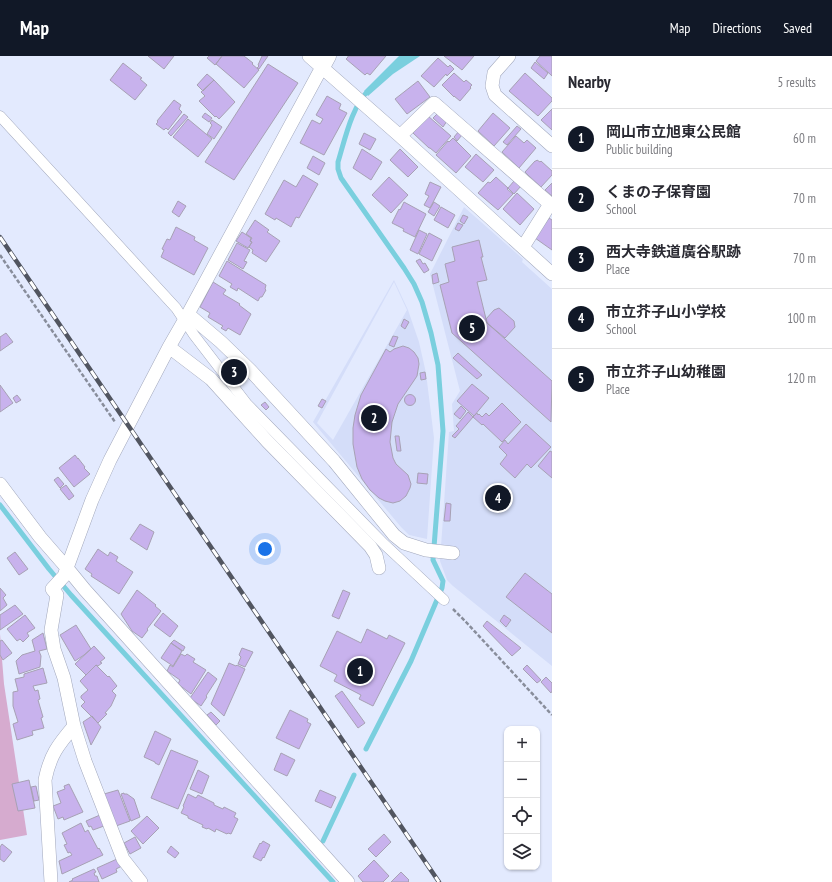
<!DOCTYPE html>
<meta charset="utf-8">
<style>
body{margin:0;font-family:"PT Sans Narrow","Noto Sans JP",sans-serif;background:#f7f7f7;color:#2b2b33}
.controls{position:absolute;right:12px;bottom:12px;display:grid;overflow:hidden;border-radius:8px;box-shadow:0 1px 3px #0004}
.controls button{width:36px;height:36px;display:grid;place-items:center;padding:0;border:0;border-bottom:1px solid #e1e1e2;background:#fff;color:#2b2b33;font:20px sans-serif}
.you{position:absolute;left:265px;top:493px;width:14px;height:14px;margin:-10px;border:3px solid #fff;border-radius:50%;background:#1a73e8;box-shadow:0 0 0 6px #1a73e833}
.badge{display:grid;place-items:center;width:26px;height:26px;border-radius:50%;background:#111827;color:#fff;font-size:13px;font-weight:700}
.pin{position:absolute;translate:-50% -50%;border:2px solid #fff;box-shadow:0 1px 4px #0006}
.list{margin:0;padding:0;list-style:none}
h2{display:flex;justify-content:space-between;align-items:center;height:52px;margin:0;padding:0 16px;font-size:17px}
h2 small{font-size:13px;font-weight:400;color:#7c7c81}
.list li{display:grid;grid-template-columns:26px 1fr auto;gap:12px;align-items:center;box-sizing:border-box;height:60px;padding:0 16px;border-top:1px solid #e1e1e2}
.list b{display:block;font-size:15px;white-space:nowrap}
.list p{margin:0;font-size:13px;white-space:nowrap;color:#7c7c81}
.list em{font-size:13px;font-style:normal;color:#7c7c81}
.icon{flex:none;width:22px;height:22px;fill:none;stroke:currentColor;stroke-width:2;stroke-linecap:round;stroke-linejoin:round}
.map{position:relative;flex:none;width:552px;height:826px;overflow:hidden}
header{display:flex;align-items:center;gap:24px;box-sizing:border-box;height:56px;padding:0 20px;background:#111827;color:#fff}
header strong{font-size:19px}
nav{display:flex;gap:22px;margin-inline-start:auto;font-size:14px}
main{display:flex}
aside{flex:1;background:#fff}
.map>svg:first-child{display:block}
.built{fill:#d4ddf9;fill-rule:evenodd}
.green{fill:#d6abcf}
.water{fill:#7acfde}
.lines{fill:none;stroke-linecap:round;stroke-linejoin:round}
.stream{stroke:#7acfde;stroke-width:5}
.building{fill:#c8b2ed;stroke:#a7a1b4}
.pedestrian-casing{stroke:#a2a8bc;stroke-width:11}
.minor-casing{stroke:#a2a8bc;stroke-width:14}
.tertiary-casing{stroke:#a2a8bc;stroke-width:17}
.path{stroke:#888d9b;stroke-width:2.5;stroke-dasharray:4 2;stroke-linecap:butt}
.pedestrian{stroke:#fff;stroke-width:10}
.minor{stroke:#fff;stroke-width:13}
.tertiary{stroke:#fff;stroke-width:16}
.rail-casing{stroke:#515560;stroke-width:4.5}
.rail{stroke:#fff;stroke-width:3;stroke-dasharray:9;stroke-linecap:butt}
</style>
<header>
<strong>Map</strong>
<nav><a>Map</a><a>Directions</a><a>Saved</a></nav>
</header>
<main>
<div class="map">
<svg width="552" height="826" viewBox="0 0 552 826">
<rect width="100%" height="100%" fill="#e3eafe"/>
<path class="built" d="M 464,151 L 523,203 L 522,206 L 552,233 L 552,610 L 453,530 L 447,524 L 440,505 L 449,376 L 454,375 L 452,348 L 460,335 L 430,218 Z
M 394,224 L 408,254 L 419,286 L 426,317 L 434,382 L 427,483 L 409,479 L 401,471 L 313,366 ZM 394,226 L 407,254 L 333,384 L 317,367 ZM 403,290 L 409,292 L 414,296 L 418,302 L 419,308 L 417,320 L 413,326 L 398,348 L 392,366 L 390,386 L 393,402 L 396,408 L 408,419 L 411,428 L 410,432 L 406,440 L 400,445 L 393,447 L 385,445 L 379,442 L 370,434 L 362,423 L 357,411 L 353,372 L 355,359 L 361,339 L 386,293 L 390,296 L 394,293 Z"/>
<path class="green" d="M 0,578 L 4,628 L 27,779 L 0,784 Z"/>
<path class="water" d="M 399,0 L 420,0 L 393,18 L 368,40 L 364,35 Z"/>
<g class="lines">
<path class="stream" d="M 0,449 L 49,513 L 71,539 L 333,826
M 366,693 L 411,605 L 442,532 L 443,525 L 433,504 L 443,375 L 438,309 L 431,277 L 422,246 L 414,228 L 404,212 L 341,122 L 338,113 L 338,106 C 345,83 352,49 370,33
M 323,785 L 354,719"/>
</g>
<path class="building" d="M 148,0 L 174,0 L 164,13 Z
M 209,0 L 222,0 L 215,9 L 207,2 Z
M 222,0 L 244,0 L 253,7 L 252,8 L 259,14 L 244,32 L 216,8 Z
M 262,0 L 268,0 L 259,13 L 257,12 L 259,10 L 258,9 Z
M 348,0 L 386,0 L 370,19 L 367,17 L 365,19 L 346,3 L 348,1 Z
M 444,0 L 474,0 L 462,14 Z
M 540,0 L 552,0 L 552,20 L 536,5 Z
M 438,2 L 448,11 L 450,9 L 454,13 L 447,20 L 446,18 L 434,31 L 421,20 Z
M 535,6 L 548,17 L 544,23 L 531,12 Z
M 123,7 L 142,22 L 140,23 L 147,29 L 135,44 L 110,24 Z
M 268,8 L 298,27 L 234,124 L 205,106 Z
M 454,17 L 464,26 L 466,24 L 472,29 L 470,31 L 471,32 L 460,45 L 454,40 L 454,41 L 442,29 Z
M 525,17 L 552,42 L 552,45 L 538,60 L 509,35 Z
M 207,18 L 214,24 L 203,35 L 197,29 Z
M 214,24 L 235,46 L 219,63 L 216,60 L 215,61 L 199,45 L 205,40 L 201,36 Z
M 418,25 L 430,41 L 407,58 L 395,43 Z
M 327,40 L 341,48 L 339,53 L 347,57 L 324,99 L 300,87 L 312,64 L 320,68 L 323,63 L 316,59 Z
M 174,44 L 181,49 L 179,53 L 182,56 L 168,74 L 166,72 L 164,74 L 156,68 L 158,66 L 157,65 Z
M 552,53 L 552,74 L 541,64 Z
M 205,57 L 212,62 L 209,66 L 202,61 Z
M 438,57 L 447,65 L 443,71 L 433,62 Z
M 493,57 L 510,72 L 494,90 L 478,75 Z
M 184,58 L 188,61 L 171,80 L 168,77 Z
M 428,60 L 451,80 L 436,97 L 430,92 L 429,92 L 413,77 Z
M 188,63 L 212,83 L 198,101 L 173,81 Z
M 212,64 L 222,71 L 214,83 L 207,78 L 212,69 L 210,67 Z
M 517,70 L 521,73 L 507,89 L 503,86 Z
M 459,75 L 462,79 L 457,85 L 454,81 Z
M 364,77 L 376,83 L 370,94 L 359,88 Z
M 516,80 L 524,87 L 527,84 L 536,92 L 519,112 L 502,96 Z
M 453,82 L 471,100 L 456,117 L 436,99 L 448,85 L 449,86 Z
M 362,93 L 382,106 L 371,124 L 353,112 Z
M 400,93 L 418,111 L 408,121 L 390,104 Z
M 476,98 L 494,114 L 483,126 L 465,111 Z
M 313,100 L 325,107 L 319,119 L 307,112 Z
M 537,104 L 540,106 L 541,105 L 552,115 L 552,119 L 541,131 L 529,120 L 525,116 L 535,105 L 536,105 Z
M 303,119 L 318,128 L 299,162 L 296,161 L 291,171 L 276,162 L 275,164 L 265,158 L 284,124 L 296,131 Z
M 389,121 L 408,139 L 391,157 L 372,139 Z
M 496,121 L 508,132 L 507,133 L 513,138 L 498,154 L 478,137 L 488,126 L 490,127 Z
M 514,125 L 521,130 L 514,138 L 508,132 Z
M 430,126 L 441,131 L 430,152 L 424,149 L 429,140 L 425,138 Z
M 552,127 L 552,140 L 545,134 Z
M 517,137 L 534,153 L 520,169 L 503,153 Z
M 178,145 L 186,150 L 179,161 L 172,156 Z
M 404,146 L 426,158 L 415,181 L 403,175 L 404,173 L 392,167 L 399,153 L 400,154 Z
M 434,146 L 440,150 L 434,160 L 428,156 Z
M 441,151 L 455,159 L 448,172 L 434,164 Z
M 463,159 L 468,161 L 464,168 L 460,165 Z
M 549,162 L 552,164 L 552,194 L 535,182 Z
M 255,164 L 269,174 L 267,176 L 280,185 L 266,206 L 252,197 L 253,194 L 249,191 L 252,186 L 250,185 L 252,182 L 246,178 Z
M 458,167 L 463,169 L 459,175 L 455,173 Z
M 176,171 L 195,181 L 194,184 L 208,192 L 194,219 L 161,201 L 164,194 L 162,193 L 167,183 L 170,184 Z
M 419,174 L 427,178 L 418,198 L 410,194 Z
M 242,176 L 251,182 L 250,185 L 252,186 L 248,192 L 236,185 Z
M 429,177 L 442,184 L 432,205 L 419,198 Z
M 479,184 L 483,201 L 481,201 L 487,224 L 477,226 L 487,267 L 552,325 L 551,366 L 452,277 L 440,229 L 449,226 L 445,208 L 455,205 L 452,191 Z
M 237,187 L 250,194 L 244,205 L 247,206 L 243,213 L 228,204 Z
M 420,203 L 423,208 L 425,207 L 429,214 L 424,217 L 416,205 Z
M 227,205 L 266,229 L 265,233 L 266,234 L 262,241 L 260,241 L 258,245 L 238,232 L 237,235 L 230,231 L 232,228 L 219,220 Z
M 437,217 L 439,226 L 433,228 L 432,219 Z
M 213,226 L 226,234 L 223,238 L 240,248 L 239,249 L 251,258 L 240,279 L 228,272 L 226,275 L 221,272 L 223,270 L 208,261 L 210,257 L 200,251 Z
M 499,252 L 514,265 L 515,271 L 505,282 L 487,267 L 486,263 L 494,254 Z
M 404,263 L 409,266 L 405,273 L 401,270 Z
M 6,277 L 13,286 L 0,295 L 0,281 Z
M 393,280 L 398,281 L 394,291 L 389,289 Z
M 403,290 L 409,292 L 414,296 L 418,302 L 419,308 L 417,320 L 413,326 L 398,348 L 392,366 L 390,386 L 393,402 L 396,408 L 408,419 L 411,428 L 410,432 L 406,440 L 400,445 L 393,447 L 385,445 L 379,442 L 370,434 L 362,423 L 357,411 L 353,388 L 353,372 L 355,359 L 361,339 L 386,293 L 390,296 L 394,293 Z
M 458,297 L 482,319 L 477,323 L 453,302 Z
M 425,316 L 426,323 L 421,324 L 420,317 Z
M 472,328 L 489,342 L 474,360 L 457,345 Z
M 0,329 L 13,347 L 0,356 Z
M404.5 344a5.5 5.5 0 1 1 11 0a5.5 5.5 0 1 1-11 0Z
M 17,339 L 21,344 L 16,347 L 13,342 Z
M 322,343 L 326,345 L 322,352 L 318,350 Z
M 265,346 L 269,351 L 266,354 L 261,349 Z
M 502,347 L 521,366 L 502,386 L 483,368 L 482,369 L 473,361 L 477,357 L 478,359 L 479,358 L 482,361 L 486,357 L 489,360 Z
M 461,350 L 466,355 L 460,363 L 454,358 Z
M 468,356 L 473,361 L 455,382 L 452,380 L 459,373 L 456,370 Z
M 526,368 L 551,391 L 531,412 L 527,408 L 515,422 L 500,408 L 507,399 L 499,391 L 505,384 L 508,388 Z
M 395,380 L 399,380 L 401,395 L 397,395 Z
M 550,395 L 552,396 L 552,422 L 538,410 Z
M 75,399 L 78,403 L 78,402 L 85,411 L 84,412 L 90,418 L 74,431 L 59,412 Z
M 418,417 L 428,418 L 427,428 L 417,427 Z
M 58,421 L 64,428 L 60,432 L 54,424 Z
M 66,429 L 74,440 L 69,444 L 60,433 Z
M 498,444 L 505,450 L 499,457 L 492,451 Z
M 446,447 L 451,448 L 450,465 L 444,465 Z
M 140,468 L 154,476 L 147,494 L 130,483 Z
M 98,493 L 108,500 L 110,496 L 118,501 L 116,505 L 133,516 L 119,538 L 91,520 L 92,518 L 85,513 Z
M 15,496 L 28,513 L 19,519 L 7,502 Z
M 525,517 L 552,538 L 552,577 L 506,541 Z
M 0,532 L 6,539 L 3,542 L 7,549 L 0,555 Z
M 137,534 L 156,549 L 155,550 L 161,555 L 147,573 L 148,574 L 142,582 L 132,575 L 121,558 Z
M 343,534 L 350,537 L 339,563 L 332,560 Z
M 15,549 L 23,558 L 0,574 L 0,559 Z
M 163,557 L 178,570 L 170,581 L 154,569 Z
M 25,559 L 35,572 L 27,577 L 29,580 L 23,586 L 20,583 L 17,585 L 7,573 Z
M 504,559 L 511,564 L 506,571 L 500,565 Z
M 487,565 L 521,592 L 512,600 L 483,570 Z
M 76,569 L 91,593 L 84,599 L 75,605 L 60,579 Z
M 367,573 L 387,583 L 389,579 L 405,587 L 373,650 L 359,643 L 361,639 L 334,625 L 337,619 L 320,610 L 337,575 L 361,587 Z
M 43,577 L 47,593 L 39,595 L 41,600 L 40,611 L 19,618 L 16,605 L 22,599 L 35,595 L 32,584 Z
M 2,584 L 12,597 L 3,604 L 0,599 L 0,585 Z
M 174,584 L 185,591 L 183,595 L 171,587 Z
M 171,587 L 182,595 L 173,610 L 161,602 Z
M 94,590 L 105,602 L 100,606 L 102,607 L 98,610 L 96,609 L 86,619 L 75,608 Z
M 242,592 L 253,596 L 245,611 L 238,608 L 241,601 L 239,599 Z
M 181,598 L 185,600 L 187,598 L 195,603 L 193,606 L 206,614 L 191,638 L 178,628 L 180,624 L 167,615 L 170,609 L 173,611 Z
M 229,607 L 236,610 L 237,609 L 245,613 L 224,660 L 211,648 Z
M 96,609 L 108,621 L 109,620 L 117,630 L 112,635 L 116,639 L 111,650 L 105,657 L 107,658 L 98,667 L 81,650 L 85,646 L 81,642 L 81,640 L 88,634 L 80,625 Z
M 527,609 L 541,624 L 537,627 L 523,613 Z
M 43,612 L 47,627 L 33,630 L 35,635 L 38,634 L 40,643 L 38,644 L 43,661 L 41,662 L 44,672 L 32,675 L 33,679 L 17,684 L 13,668 L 18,666 L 13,650 L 13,636 L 18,635 L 15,623 L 24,621 L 24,618 Z
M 208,616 L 217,623 L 206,640 L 207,641 L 201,650 L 190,642 Z
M 546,621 L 552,627 L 552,635 L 551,637 L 541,626 Z
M 342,635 L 365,667 L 358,672 L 335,640 Z
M 290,654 L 308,663 L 307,666 L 311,668 L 299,693 L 276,682 Z
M 211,656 L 220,665 L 216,669 L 207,659 Z
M 92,660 L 101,671 L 91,689 L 83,666 Z
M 155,675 L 171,683 L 159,709 L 155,707 L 155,706 L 144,701 Z
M 171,694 L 198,705 L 178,753 L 151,742 Z
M 281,697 L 295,704 L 287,720 L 274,714 Z
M 198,714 L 209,720 L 202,738 L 190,733 Z
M 29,724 L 35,752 L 18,755 L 12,728 Z
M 69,728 L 83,756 L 64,764 L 63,761 L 58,763 L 53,750 L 61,747 L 57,736 L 65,733 L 64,730 Z
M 36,730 L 39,744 L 34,745 L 31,731 Z
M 118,734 L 130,765 L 116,770 L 104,738 Z
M 320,734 L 336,741 L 331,752 L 315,745 Z
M 124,737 L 124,738 L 127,738 L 134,743 L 140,761 L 131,765 L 121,738 Z
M 188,738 L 196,742 L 198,739 L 214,747 L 214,749 L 223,753 L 224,751 L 236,757 L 234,761 L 238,763 L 231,778 L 228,777 L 227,778 L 216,773 L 215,776 L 208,772 L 207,773 L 202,771 L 203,769 L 188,762 L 188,760 L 181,757 L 184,751 L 183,750 Z
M 100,759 L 104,770 L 93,774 L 91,770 L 89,771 L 86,765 Z
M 147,760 L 159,772 L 143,788 L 131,775 Z
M 81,767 L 85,776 L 88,774 L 98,793 L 99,792 L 103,799 L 62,818 L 59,805 L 72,799 L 70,796 L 68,797 L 64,789 L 67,788 L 62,777 Z
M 384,778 L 391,786 L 376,801 L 368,793 Z
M 135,781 L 141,792 L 130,798 L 124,787 Z
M 263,785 L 270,789 L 264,802 L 263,801 L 261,805 L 253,801 L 260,787 L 261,788 Z
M 2,788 L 12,796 L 4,806 L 0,803 L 0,791 Z
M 171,790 L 179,797 L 175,802 L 167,796 Z
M 117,803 L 122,810 L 116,813 L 117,816 L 102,823 L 97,812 Z
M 374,804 L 389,820 L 383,826 L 363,826 L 358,820 Z
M 94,813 L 96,816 L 94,817 L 95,820 L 97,820 L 99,826 L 69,826 L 73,824 L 72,823 Z
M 401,816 L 409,824 L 408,825 L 409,826 L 391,826 Z"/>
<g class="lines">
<defs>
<path id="pedestrian" d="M 0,60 L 176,252 L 194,279 L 247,348 L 384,488 L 444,544"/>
<path id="minor" d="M 309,0 L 400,80 L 552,218
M 509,0 L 494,17 L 492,30 L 495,39 L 552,90
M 400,80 L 434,47 L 550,148 L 523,191
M 188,258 L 221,286 L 250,314 L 334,405 L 394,479 L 404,487 L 426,494 L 453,497
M 169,291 L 211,323 L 267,385 L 370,490 L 376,499 L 379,512
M 0,428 L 40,481 L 67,512 L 85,534 L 348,826
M 51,826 L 45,724 C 50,699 58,689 74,670
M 141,826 L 123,803 L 85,705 L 74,670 L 64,622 L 54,593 L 51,574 L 57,539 L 52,533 L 64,520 L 92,444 L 110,404 L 169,291 L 188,258 L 322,11"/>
<path id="tertiary" d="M 322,11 L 328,0"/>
</defs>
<use href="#pedestrian" class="pedestrian-casing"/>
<use href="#minor" class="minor-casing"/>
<use href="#tertiary" class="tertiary-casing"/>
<path class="path" d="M 0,199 L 115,366
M 453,553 L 466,566 L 552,659"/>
<use href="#pedestrian" class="pedestrian"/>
<use href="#minor" class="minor"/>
<use href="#tertiary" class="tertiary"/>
<defs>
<path id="rail" d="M 0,181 L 439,826"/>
</defs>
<use href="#rail" class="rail-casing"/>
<use href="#rail" class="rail"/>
</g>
</svg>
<div class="controls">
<button>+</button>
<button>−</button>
<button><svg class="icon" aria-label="locate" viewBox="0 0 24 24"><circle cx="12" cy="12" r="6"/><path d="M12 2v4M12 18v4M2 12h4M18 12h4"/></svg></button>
<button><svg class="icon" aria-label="layers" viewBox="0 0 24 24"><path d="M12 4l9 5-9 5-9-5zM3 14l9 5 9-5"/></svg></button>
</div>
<div class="you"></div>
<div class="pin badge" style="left:360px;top:615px">1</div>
<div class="pin badge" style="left:374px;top:362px">2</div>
<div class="pin badge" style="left:234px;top:316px">3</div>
<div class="pin badge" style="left:498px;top:442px">4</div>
<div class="pin badge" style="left:472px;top:272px">5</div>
</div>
<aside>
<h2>Nearby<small>5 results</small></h2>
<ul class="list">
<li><span class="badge">1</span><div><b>岡山市立旭東公民館</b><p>Public building</p></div><em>60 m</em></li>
<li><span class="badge">2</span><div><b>くまの子保育園</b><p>School</p></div><em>70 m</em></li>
<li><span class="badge">3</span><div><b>西大寺鉄道廣谷駅跡</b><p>Place</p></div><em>70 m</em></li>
<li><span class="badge">4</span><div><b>市立芥子山小学校</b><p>School</p></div><em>100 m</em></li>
<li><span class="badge">5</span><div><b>市立芥子山幼稚園</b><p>Place</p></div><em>120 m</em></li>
</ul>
</aside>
</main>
